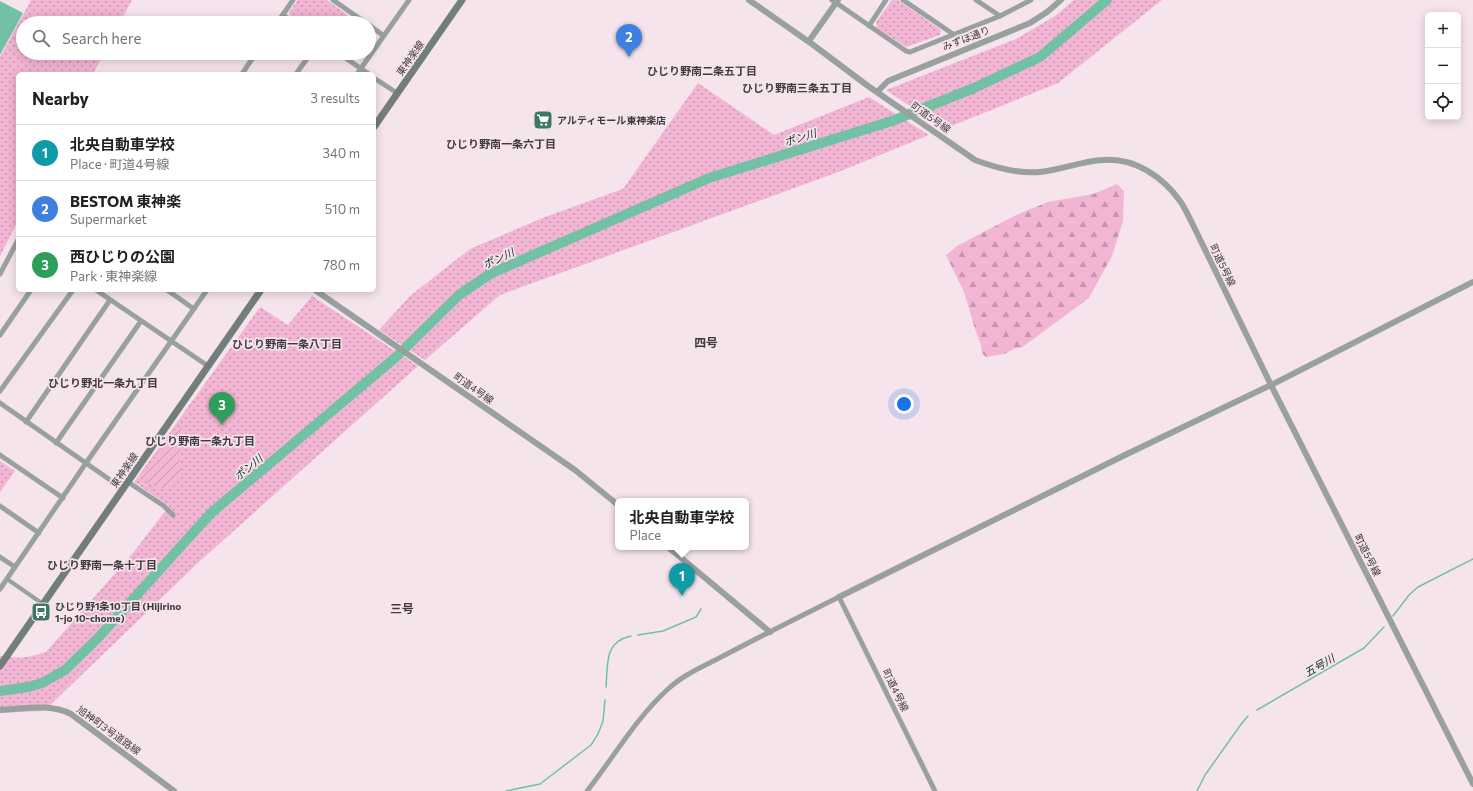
<!DOCTYPE html>
<meta charset="utf-8">
<style>
body{margin:0;font-family:Commissioner,"Noto Sans JP",sans-serif;background:#f6f6f6;color:#202124}
.controls{position:absolute;right:12px;top:12px;display:grid;overflow:hidden;border-radius:6px;box-shadow:0 2px 10px #0003}
.controls button{width:36px;height:36px;display:grid;place-items:center;padding:0;border:0;border-bottom:1px solid #e0e0e0;background:#fff;color:#202124;font:20px sans-serif}
.you{position:absolute;left:904px;top:404px;width:14px;height:14px;margin:-10px;border:3px solid #fff;border-radius:50%;background:#1a73e8;box-shadow:0 0 0 6px #1a73e833}
.badge{display:grid;place-items:center;width:26px;height:26px;border-radius:50%;background:#111827;color:#fff;font-size:13px;font-weight:700}
.pin{position:absolute;translate:-50% -33px;filter:drop-shadow(0 1px 2px #0008)}
.pin::after{content:'';position:absolute;top:21px;width:14px;height:12px;background:inherit;clip-path:polygon(0 0,100% 0,50% 100%)}
.popup{position:absolute;left:615px;top:498px;width:134px;height:52px;box-sizing:border-box;display:grid;place-content:center;border-radius:6px;background:#fff;filter:drop-shadow(0 1px 3px #0005);font-size:13px;white-space:nowrap;color:#757577}
.popup b{font-size:15px;color:#202124}
.popup::after{content:'';position:absolute;left:50%;top:100%;margin-left:-8px;border:8px solid transparent;border-top-color:#fff}
.list{margin:0;padding:0;list-style:none}
h2{display:flex;justify-content:space-between;align-items:center;height:52px;margin:0;padding:0 16px;font-size:17px}
h2 small{font-size:13px;font-weight:400;color:#757577}
.list li{display:grid;grid-template-columns:26px 1fr auto;gap:12px;align-items:center;box-sizing:border-box;height:56px;padding:0 16px;border-top:1px solid #e0e0e0}
.list b{display:block;font-size:15px;white-space:nowrap}
.list p{margin:0;font-size:13px;white-space:nowrap;color:#757577}
.list em{font-size:13px;font-style:normal;color:#757577}
.icon{flex:none;width:22px;height:22px;fill:none;stroke:currentColor;stroke-width:2;stroke-linecap:round;stroke-linejoin:round}
.map{position:relative;flex:none;width:1473px;height:791px;overflow:hidden}
.search{position:absolute;background:#fff;box-shadow:0 2px 10px #0003;left:16px;top:16px;width:360px;height:44px;display:flex;align-items:center;gap:10px;box-sizing:border-box;padding:0 14px;border-radius:22px;color:#757577;font-size:15px}
.panel{position:absolute;background:#fff;box-shadow:0 2px 10px #0003;left:16px;top:72px;width:360px;height:220px;border-radius:6px}
.map>svg:first-child{display:block}
.grass{fill:url(#grass-dots)}
.forest{fill:url(#forest-firs)}
.garden{fill:url(#garden-furrows)}
.water{fill:#72c1a5}
.lines{fill:none;stroke-linecap:round;stroke-linejoin:round}
.stream{stroke:#72c1a5;stroke-width:1.5}
.river{stroke:#72c1a5;stroke-width:10}
.pedestrian{stroke:#99a19e;stroke-width:4}
.minor{stroke:#99a19e;stroke-width:5}
.tertiary{stroke:#99a19e;stroke-width:6}
.secondary{stroke:#727e79;stroke-width:7}
.labels{text-anchor:middle;dominant-baseline:central;stroke-width:3.5;stroke-linejoin:round;paint-order:stroke}
.street-label{font-size:10px;fill:#413a3d;stroke:#f6e4ed}
.poi-label{font-size:10px;font-weight:bold;fill:#413a3d;stroke:#f6e4ed;text-anchor:start}
.neighbourhood-label{font-size:11px;font-weight:bold;fill:#413a3d;stroke:#f6e4ed}
.water-label{font-size:11px;font-style:italic;fill:#0c3226;stroke:#f6e4ed}
.quarter-label{font-size:12px;font-weight:bold;fill:#413a3d;stroke:#f6e4ed}
</style>
<div class="map">
<svg width="1473" height="791" viewBox="0 0 1473 791">
<defs>
<pattern id="grass-dots" width="8" height="8" patternUnits="userSpaceOnUse"><rect width="8" height="8" fill="#f2b5d3"/><path d="M2 2h.1M6 6h.1" fill="none" stroke="#c694ac" stroke-width="1.8" stroke-linecap="round"/></pattern>
<pattern id="forest-firs" width="22" height="20" patternUnits="userSpaceOnUse"><rect width="22" height="20" fill="#f2b5d3"/><path d="M5 1l3.5 6h-7zM16 11l3.5 6h-7z" fill="#c694ac"/></pattern>
<pattern id="garden-furrows" width="10" height="10" patternUnits="userSpaceOnUse"><rect width="10" height="10" fill="#f2b5d3"/><path d="M-1 1l2-2M0 10L10 0M9 11l2-2" fill="none" stroke="#c694ac"/></pattern>
</defs>
<rect width="100%" height="100%" fill="#f6e4ed"/>
<path class="grass" d="M 31,0 L 132,0 L 120,23 L 23,23 L 23,53 L 104,53 L 93,74 L 18,74 L 18,221 L 0,256 L 0,57 Z
M 298,0 L 327,0 L 348,15 L 342,23 L 300,23 L 290,16 L 289,12 Z
M 892,0 L 898,0 L 941,30 L 940,35 L 906,47 L 877,28 L 876,22 Z
M 1074,0 L 1162,0 L 1058,83 L 944,129 L 886,90 L 1016,39 L 1055,16 Z
M 698,83 L 774,135 L 869,97 L 929,135 L 841,171 L 500,295 L 425,360 L 379,330 L 410,296 L 470,249 L 545,217 L 623,189 Z
M 312,296 L 418,366 L 200,561 L 44,711 L 0,713 L 0,656 C 18,659 28,658 46,652 L 133,553 L 169,506 L 134,482 L 260,307 L 288,325 Z
M 0,461 L 15,471 L 0,492 Z"/>
<path class="forest" d="M 1117,184 L 1124,191 L 1123,221 L 1112,256 L 1089,298 L 1021,348 L 1016,348 L 1004,354 L 986,357 L 982,353 L 981,345 L 975,329 L 964,292 L 946,255 L 957,246 L 1016,215 L 1048,202 L 1093,194 Z"/>
<path class="garden" d="M 177,427 L 185,430 C 181,441 179,450 180,461 C 180,465 182,471 182,474 C 180,485 167,491 157,487 C 152,486 146,481 141,477 Z"/>
<path class="water" d="M 0,1 L 23,13 L 0,55 Z"/>
<g class="lines">
<path class="stream" d="M 1393,616 L 1409,595 L 1418,587 L 1473,559
M 638,635 L 663,631 L 696,617 L 701,609
M 606,687 C 608,663 604,642 631,636
M 1257,710 L 1364,648 L 1384,627
M 506,791 L 540,784 L 591,745 L 598,734 L 603,721 L 605,700
M 1197,791 L 1205,775 L 1242,723 L 1248,716"/>
<path class="river" d="M 0,691 L 28,687 L 42,683 L 65,670 L 97,639 L 211,513 L 396,357 L 459,295 L 490,274 L 709,178 L 892,121 L 974,88 L 1040,57 L 1107,0"/>
<path class="pedestrian" d="M 7,579 L 43,604"/>
<path class="minor" d="M 333,0 L 366,23
M 832,0 L 906,51 L 910,52 L 1000,16 L 1031,0
M 903,0 L 953,34
M 976,0 L 1000,16
M 283,15 L 295,23
M 277,23 L 293,0
M 369,25 L 384,36
M 869,26 L 886,0
M 338,53 L 369,74
M 242,74 L 256,53
M 296,74 L 311,53
M 357,74 L 409,0
M 374,78 L 397,93
M 0,274 L 18,240
M 96,290 L 208,366
M 167,290 L 194,309
M 0,335 L 31,290
M 0,391 L 73,290
M 0,403 L 123,489
M 26,422 L 110,300
M 56,443 L 141,321
M 0,455 L 63,498
M 128,482 L 164,506 L 173,515
M 0,506 L 39,533
M 0,557 L 15,567
M 0,589 L 86,463 L 207,290
M 587,791 C 614,757 636,718 668,689 C 684,674 706,665 725,655 C 763,635 801,616 839,597 L 935,791"/>
<path class="tertiary" d="M 749,0 L 812,44 L 868,86 L 975,160 C 996,168 1017,174 1040,172 C 1061,170 1082,161 1103,160 C 1134,157 1163,177 1180,201 C 1185,208 1189,217 1193,225 L 1271,385 L 1473,784
M 809,41 L 838,0
M 877,92 L 888,81 L 1030,23 L 1047,12 L 1061,0
M 315,290 L 575,470 L 618,505
M 668,547 L 770,632
M 839,597 L 1127,454 L 1271,385 L 1473,282
M 0,710 C 24,709 49,703 71,714 L 174,791"/>
<path class="secondary" d="M 374,127 L 462,0
M 0,666 L 261,290"/>
</g>
<defs>
<symbol id="supermarket-square" viewBox="-11 -11 22 22"><rect x="-9" y="-9" width="18" height="18" rx="4" fill="#3c7965" stroke="#f6e4ed"/><path d="M-6-5.5h2.5l.6 2H6L4.5 2H-2.5L-4.4-4H-6ZM-1.5 3.2a1.3 1.3 0 1 0 .1 0ZM3 3.2a1.3 1.3 0 1 0 .1 0Z" fill="#fff"/></symbol>
<symbol id="bus-square" viewBox="-11 -11 22 22"><rect x="-9" y="-9" width="18" height="18" rx="4" fill="#3c7965" stroke="#f6e4ed"/><path d="M-5-6H5V4H4V6H2V4H-2V6H-4V4H-5ZM-3.5-4V0h7V-4ZM-3.5 1.2v1.5H-2V1.2ZM2 1.2v1.5H3.5V1.2Z" fill="#fff"/></symbol>
</defs>
<g fill-rule="evenodd">
<use href="#supermarket-square" x="532" y="109" width="22" height="22"/>
<use href="#bus-square" x="30" y="601" width="22" height="22"/>
</g>
<g class="labels">
<g class="street-label">
<text transform="translate(966 38) rotate(-21)">みずほ通り</text>
<text transform="translate(410 58) rotate(-55)">東神楽線</text>
<text transform="translate(931 117) rotate(35)">町道5号線</text>
<text transform="translate(1223 265) rotate(64)">町道5号線</text>
<text transform="translate(474 388) rotate(35)">町道4号線</text>
<text transform="translate(124 470) rotate(-55)">東神楽線</text>
<text transform="translate(1368 555) rotate(63)">町道5号線</text>
<text transform="translate(896 690) rotate(64)">町道4号線</text>
<text transform="translate(109 730) rotate(36)">旭神町3号道路線</text>
</g>
<g class="poi-label">
<text x="557" y="120">アルティモール東神楽店</text>
<text x="55" y="606">ひじり野1条10丁目 (Hijirino<tspan x="55" dy="12">1-jo 10-chome)</tspan></text>
</g>
<g class="neighbourhood-label">
<text x="702" y="70">ひじり野南二条五丁目</text>
<text x="797" y="87">ひじり野南三条五丁目</text>
<text x="501" y="143">ひじり野南一条六丁目</text>
<text x="287" y="343">ひじり野南一条八丁目</text>
<text x="103" y="382">ひじり野北一条九丁目</text>
<text x="200" y="440">ひじり野南一条九丁目</text>
<text x="102" y="564">ひじり野南一条十丁目</text>
</g>
<g class="water-label">
<text transform="translate(800 137) rotate(-17)">ポン川</text>
<text transform="translate(498 258) rotate(-25)">ポン川</text>
<text transform="translate(248 467) rotate(-40)">ポン川</text>
<text transform="translate(1319 665) rotate(-30)">五号川</text>
</g>
<g class="quarter-label">
<text x="706" y="342">四号</text>
<text x="402" y="608">三号</text>
</g>
</g>
</svg>
<div class="controls">
<button>+</button>
<button>−</button>
<button><svg class="icon" aria-label="locate" viewBox="0 0 24 24"><circle cx="12" cy="12" r="6"/><path d="M12 2v4M12 18v4M2 12h4M18 12h4"/></svg></button>
</div>
<div class="you"></div>
<div class="pin badge" style="left:682px;top:596px;background:#0f9aa8">1</div>
<div class="popup"><b>北央自動車学校</b>Place</div>
<div class="pin badge" style="left:629px;top:57px;background:#3f7fe0">2</div>
<div class="pin badge" style="left:222px;top:425px;background:#2e9e5b">3</div>
<div class="search"><svg class="icon" aria-label="search" viewBox="0 0 24 24"><circle cx="10" cy="10" r="6"/><path d="M15 15l6 6"/></svg>Search here</div>
<section class="panel">
<h2>Nearby<small>3 results</small></h2>
<ul class="list">
<li><span class="badge" style="background:#0f9aa8">1</span><div><b>北央自動車学校</b><p>Place · 町道4号線</p></div><em>340 m</em></li>
<li><span class="badge" style="background:#3f7fe0">2</span><div><b>BESTOM 東神楽</b><p>Supermarket</p></div><em>510 m</em></li>
<li><span class="badge" style="background:#2e9e5b">3</span><div><b>西ひじりの公園</b><p>Park · 東神楽線</p></div><em>780 m</em></li>
</ul>
</section>
</div>
